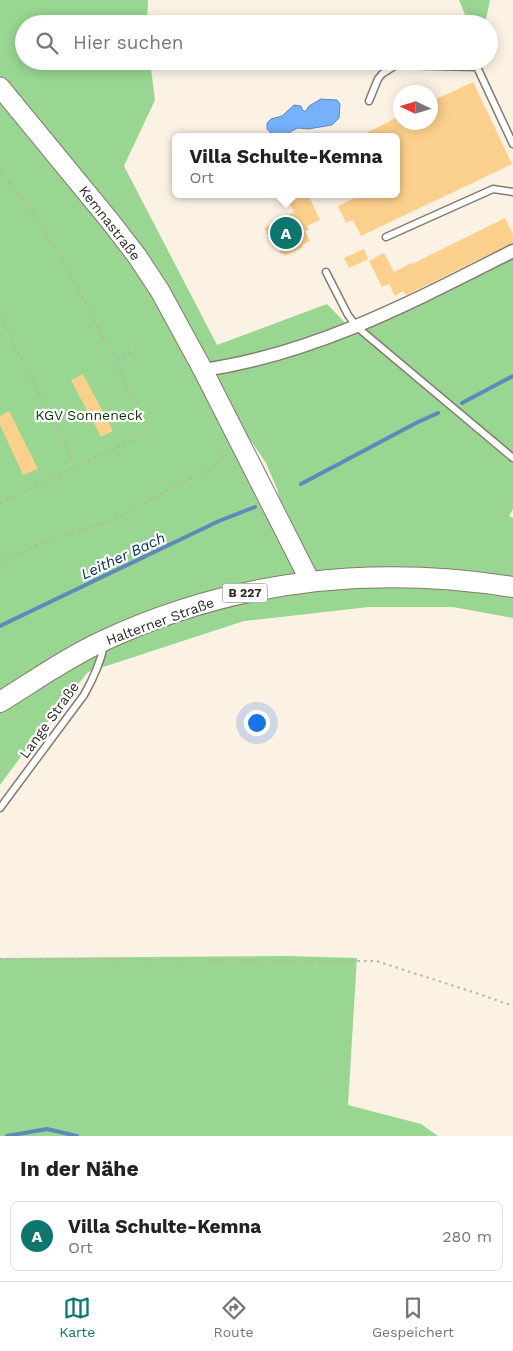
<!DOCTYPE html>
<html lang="de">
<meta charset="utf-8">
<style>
body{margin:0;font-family:"Work Sans",sans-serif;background:#f2f2f2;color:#222}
.compass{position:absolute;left:393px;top:85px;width:45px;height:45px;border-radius:50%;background:#fff;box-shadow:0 2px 12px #0003;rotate:274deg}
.you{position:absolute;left:256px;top:722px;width:18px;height:18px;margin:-12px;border:4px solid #fff;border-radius:50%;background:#1a73e8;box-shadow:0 0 0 8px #1a73e833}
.badge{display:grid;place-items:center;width:32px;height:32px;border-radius:50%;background:#0f766e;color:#fff;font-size:16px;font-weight:700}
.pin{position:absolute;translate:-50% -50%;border:2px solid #fff;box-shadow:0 1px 5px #0006}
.popup{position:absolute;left:172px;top:133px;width:228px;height:65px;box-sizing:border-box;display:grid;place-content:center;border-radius:8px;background:#fff;filter:drop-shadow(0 1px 4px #0005);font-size:16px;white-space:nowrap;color:#767676}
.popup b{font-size:19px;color:#222}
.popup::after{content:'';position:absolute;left:50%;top:100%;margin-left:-10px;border:10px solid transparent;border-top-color:#fff}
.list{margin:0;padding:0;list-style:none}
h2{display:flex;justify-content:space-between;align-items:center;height:65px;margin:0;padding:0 20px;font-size:21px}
h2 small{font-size:16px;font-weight:400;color:#767676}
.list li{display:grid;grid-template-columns:32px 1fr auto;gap:15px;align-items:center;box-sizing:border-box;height:70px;margin:0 10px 10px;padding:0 10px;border:1px solid #e0e0e0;border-radius:8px}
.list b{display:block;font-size:19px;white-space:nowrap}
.list p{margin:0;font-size:16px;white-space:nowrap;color:#767676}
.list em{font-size:16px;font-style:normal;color:#767676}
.icon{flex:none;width:28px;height:28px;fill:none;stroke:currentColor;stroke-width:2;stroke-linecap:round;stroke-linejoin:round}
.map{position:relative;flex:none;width:513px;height:1136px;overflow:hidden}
.search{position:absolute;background:#fff;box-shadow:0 2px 12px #0003;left:15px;right:15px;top:15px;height:55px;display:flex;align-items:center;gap:12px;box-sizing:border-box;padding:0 18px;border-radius:28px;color:#767676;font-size:19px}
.sheet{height:145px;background:#fff}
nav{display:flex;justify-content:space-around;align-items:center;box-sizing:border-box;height:70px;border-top:1px solid #e0e0e0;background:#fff;font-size:14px;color:#767676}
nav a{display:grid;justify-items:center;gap:2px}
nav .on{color:#0f766e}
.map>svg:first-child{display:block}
.green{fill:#98d691}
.water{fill:#77b1fb;stroke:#6188ba}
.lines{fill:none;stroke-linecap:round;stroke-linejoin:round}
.stream{stroke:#6188ba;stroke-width:4}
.building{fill:#fbcf8c}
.lane-casing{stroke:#847b6e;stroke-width:9}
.street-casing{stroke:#847b6e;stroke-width:15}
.secondary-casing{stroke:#847b6e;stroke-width:21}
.primary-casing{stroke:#847b6e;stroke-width:22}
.path{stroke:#bbb3a7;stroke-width:2;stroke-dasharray:2.5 4;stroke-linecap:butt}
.lane{stroke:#fff;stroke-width:6}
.street{stroke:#fff;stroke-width:12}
.secondary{stroke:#fff;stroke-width:19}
.primary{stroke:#fff;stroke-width:20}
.labels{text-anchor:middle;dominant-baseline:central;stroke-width:4.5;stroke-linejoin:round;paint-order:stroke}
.shield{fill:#fff;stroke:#6c6a66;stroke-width:1}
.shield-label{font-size:12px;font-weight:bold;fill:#2d2a24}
.street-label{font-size:14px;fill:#2d2a24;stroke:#fff}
.park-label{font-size:14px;fill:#083705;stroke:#fff}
.water-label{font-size:15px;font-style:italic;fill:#022b58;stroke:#fff}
</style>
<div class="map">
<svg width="513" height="1136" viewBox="0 0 513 1136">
<rect width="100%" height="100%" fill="#fcf2e4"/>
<path class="green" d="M 0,0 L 148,0 L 147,24 L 24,24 L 24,61 L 150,61 L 155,100 L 124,166 L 217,345 L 327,304 L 356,334 L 513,254 L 513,509 L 509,516 L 513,518 L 513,618 L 453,607 L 369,607 L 244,621 L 88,672 L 37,735 L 0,785 L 0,706 L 74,657 L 177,612 L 232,598 L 286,585 L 310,582 L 376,578 L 376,576 L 310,580 L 290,540 L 277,489 L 266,463 L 210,381 L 185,336 L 187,344 L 202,370 L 272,511 L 309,580 L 230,594 L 177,610 L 111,635 L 74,654 L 0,700 Z
M 459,0 L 490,0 L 485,24 L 469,24 Z
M 288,956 L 357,958 L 348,1105 L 421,1124 L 438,1136 L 0,1136 L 0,958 Z"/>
<path class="water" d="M 321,99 L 337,100 L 340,104 L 339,118 L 332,125 L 308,129 L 298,128 C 285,133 282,145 267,129 L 267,123 L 271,119 L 282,116 L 294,105 L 301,106 L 303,111 L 306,111 L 309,106 Z"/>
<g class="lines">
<path class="stream" d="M 462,403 L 513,376
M 301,484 L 418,422 L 438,413
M 0,626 L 219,521 L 255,507
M 7,1136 L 47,1129 L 77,1136"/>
</g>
<path class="building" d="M 473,82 L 512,164 L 361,236 L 353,220 L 346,223 L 338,206 L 363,194 L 396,194 L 396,137 L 358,137 L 400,116 L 400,122 L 430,122 L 430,102 Z
M 285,194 L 308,194 L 320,220 L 307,226 L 309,229 L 305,231 L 310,241 L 302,245 L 303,247 L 286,255 L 280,253 L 281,251 L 274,237 L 268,235 L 264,228 L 294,212 Z
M 505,218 L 513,234 L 513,243 L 406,295 L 403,291 L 395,296 L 389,284 L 382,287 L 369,261 L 384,253 L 394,272 L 411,263 L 412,264 Z
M 364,249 L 368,259 L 349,268 L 344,258 Z
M 83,374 L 113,431 L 101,437 L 71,380 Z
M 9,411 L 38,469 L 23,475 L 0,425 L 0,416 Z"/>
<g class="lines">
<defs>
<path id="lane" d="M 369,101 L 378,79 L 382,74 L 396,65 L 477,67 L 513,144
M 386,237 L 493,189 L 513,192
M 326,272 L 348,315 L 357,327 L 513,458
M 0,808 L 84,695 C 93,679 100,664 104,646"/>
<path id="street" d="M 203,370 C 315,354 414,301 513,251"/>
<path id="secondary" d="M 0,87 L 110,221 L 137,256 L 160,291 L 203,370 L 310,581"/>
<path id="primary" d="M 0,702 C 34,681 68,657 105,640 C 234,580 373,565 513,587"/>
</defs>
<use href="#lane" class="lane-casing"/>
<use href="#street" class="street-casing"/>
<use href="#secondary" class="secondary-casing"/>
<use href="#primary" class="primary-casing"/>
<path class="path" d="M 466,24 L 471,0
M 0,172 L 25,201 L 61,257 L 115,360
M 0,317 L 76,467
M 0,503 L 149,432 L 115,360 L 136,350
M 0,563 L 45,541 L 107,522 L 127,513 L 142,504 L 215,466 L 222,459 L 224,448
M 0,959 L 376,961 L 476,993 L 513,1006"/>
<use href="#lane" class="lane"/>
<use href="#street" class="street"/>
<use href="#secondary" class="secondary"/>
<use href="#primary" class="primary"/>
</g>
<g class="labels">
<rect class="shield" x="222.5" y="583.5" width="45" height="19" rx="4"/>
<g class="shield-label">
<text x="245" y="593">B 227</text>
</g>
<g class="street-label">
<text transform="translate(110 223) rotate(52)">Kemnastraße</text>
<text transform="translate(160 621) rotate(-20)">Halterner Straße</text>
<text transform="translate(49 720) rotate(-54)">Lange Straße</text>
</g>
<g class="park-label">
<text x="89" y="415">KGV Sonneneck</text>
</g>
<g class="water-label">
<text transform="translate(123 556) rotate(-25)">Leither Bach</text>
</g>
</g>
</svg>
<svg class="compass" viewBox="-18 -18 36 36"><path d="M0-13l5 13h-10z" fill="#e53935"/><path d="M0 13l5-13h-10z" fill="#767676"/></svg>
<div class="you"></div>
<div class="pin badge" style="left:286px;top:233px">A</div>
<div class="popup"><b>Villa Schulte-Kemna</b>Ort</div>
<div class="search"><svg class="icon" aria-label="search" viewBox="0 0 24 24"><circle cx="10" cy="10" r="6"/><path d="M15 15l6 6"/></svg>Hier suchen</div>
</div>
<section class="sheet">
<h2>In der Nähe<small></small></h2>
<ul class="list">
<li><span class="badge">A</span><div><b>Villa Schulte-Kemna</b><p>Ort</p></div><em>280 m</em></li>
</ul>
</section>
<nav>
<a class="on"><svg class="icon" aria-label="map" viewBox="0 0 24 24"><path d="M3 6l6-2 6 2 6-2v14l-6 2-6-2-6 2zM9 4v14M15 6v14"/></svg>Karte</a>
<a><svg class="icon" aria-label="directions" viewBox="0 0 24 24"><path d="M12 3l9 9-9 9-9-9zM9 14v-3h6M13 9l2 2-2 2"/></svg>Route</a>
<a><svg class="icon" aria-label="saved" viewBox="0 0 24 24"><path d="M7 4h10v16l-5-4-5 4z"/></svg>Gespeichert</a>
</nav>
